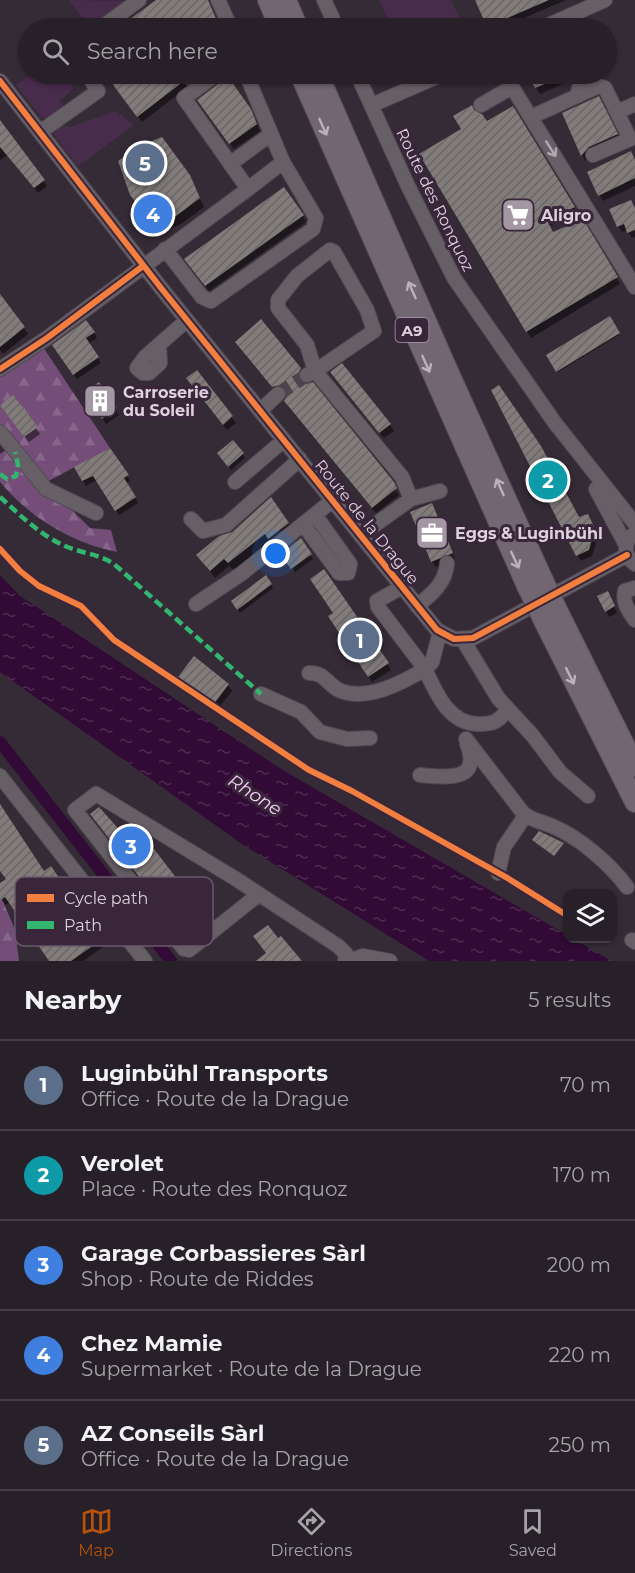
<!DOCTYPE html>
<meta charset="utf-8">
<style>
body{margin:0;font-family:Montserrat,sans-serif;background:#342d34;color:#f1f3f6}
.controls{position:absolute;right:18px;bottom:18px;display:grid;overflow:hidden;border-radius:12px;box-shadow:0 2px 4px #0004}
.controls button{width:54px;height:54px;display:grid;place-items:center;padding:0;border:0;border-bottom:2px solid #443e45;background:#282028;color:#f1f3f6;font:30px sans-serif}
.you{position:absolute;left:276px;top:554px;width:21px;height:21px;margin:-15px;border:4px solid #fff;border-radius:50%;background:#1a73e8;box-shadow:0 0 0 9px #1a73e833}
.badge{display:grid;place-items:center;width:39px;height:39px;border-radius:50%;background:#b45309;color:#fff;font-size:20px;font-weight:700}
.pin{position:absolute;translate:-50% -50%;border:3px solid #fff;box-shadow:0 2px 6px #0006}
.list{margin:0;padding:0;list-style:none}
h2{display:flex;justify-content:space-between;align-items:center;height:78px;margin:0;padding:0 24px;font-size:26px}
h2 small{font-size:20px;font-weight:400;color:#a5a3a8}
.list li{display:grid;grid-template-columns:39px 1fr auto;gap:18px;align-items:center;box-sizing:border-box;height:90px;padding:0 24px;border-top:2px solid #443e45}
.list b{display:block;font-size:22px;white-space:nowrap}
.list p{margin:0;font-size:20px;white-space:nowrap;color:#a5a3a8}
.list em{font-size:20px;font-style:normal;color:#a5a3a8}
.icon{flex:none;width:33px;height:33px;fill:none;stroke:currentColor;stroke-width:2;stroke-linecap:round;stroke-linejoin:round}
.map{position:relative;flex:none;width:635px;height:961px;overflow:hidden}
.search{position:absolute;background:#282028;box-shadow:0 2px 4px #0004;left:18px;right:18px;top:18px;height:66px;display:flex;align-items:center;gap:15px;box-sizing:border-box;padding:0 21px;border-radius:33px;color:#a5a3a8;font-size:22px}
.sheet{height:528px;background:#282028}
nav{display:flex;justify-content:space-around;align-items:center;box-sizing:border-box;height:84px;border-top:2px solid #443e45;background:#282028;font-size:16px;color:#a5a3a8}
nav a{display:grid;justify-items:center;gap:3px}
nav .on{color:#b45309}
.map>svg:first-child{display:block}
.grass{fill:#482c4b}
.forest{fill:url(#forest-firs)}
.water{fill:url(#water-ripples)}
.shadow{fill:#0007}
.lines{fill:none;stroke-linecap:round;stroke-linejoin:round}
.canal{stroke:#310a35;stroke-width:12}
.building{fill:url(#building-hatch)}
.minor-tunnel{stroke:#4e444f;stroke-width:14;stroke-dasharray:14 7;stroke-linecap:butt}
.minor-casing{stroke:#524a53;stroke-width:16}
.highway-casing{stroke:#524a53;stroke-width:22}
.minor{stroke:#665f66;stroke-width:14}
.highway{stroke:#716672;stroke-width:20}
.highway-bridge-casing{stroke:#524a53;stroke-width:22;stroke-linecap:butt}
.highway-bridge{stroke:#716672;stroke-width:20}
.quiet{stroke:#33b770;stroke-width:4.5;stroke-dasharray:9 4.5;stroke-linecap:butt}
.cycleway-casing{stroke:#39263b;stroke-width:10}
.cycleway{stroke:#f27e40;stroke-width:6}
.oneway{stroke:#bdb1be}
.oneway2{stroke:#b3a9b4}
.labels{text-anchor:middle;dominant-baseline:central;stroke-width:6;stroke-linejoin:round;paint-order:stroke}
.shield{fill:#39263b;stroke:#ac9ead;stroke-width:1.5}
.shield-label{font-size:15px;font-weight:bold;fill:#ddd1de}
.street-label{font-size:16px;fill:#ddd1de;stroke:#39263b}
.poi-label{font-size:16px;font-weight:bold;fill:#ddd1de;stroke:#39263b;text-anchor:start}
.water-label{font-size:18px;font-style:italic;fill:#f5cdf8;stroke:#39263b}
.key{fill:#39263b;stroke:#6a596c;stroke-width:1.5}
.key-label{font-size:16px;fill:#ddd1de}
</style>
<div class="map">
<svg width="635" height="961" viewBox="0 0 635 961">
<defs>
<pattern id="forest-firs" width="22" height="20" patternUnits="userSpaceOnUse" patternTransform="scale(1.5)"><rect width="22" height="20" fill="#744d78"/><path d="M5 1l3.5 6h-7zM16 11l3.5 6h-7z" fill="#87668b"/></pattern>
<pattern id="water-ripples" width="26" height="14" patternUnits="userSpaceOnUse" patternTransform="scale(1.5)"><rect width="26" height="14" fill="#310a35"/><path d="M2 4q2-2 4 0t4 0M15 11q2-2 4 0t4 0" fill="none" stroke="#4e2d52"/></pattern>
<pattern id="building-hatch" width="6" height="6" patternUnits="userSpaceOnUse" patternTransform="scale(1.5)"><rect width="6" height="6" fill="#817b7a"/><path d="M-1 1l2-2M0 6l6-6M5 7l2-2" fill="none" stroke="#6b6667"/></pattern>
</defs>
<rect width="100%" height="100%" fill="#352b36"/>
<path class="grass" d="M 69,0 L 128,1 L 90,28 Z
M 379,0 L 451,0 L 464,28 L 392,28 Z
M 32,74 L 64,74 L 74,88 L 59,101 L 63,106 L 49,119 L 42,118 L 16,85 Z
M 116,111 L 134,125 L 78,166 L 53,134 L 59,125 L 70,127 Z"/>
<path class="forest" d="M 43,347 L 110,448 L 45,483 L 90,528 L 111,530 L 117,552 C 72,543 30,518 0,482 L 0,454 L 9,448 L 0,434 L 0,374 Z
M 0,894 L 15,930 L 19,961 L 0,961 Z"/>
<path class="water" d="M 0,575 L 20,596 L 281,769 L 567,935 L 568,939 L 573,939 L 612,961 L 429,961 L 242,844 L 0,672 Z"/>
<path class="shadow" d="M 158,0 L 204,0 L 219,28 L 120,28 Z
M 476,0 L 566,0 L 501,28 L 489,28 Z
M 105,74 L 214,74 L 189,86 L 142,122 Z
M 528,74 L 586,74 L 540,94 Z
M 602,104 L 620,141 L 593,153 L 585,161 L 564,113 Z
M 203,106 L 254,117 L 260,131 L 234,149 Z
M 512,108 L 577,213 L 550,226 L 553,233 L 582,221 L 620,284 L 531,338 L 421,155 L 463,129 L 474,112 L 486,124 Z
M 0,123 L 47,186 L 38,193 L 7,155 L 0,160 Z
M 635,161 L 635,186 L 603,201 L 599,195 Z
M 189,176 L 204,207 L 181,224 L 160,233 L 131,194 Z
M 635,210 L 635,237 L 632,238 L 628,230 L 622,232 L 618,226 Z
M 303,216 L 306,222 L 209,291 L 189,265 Z
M 0,297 L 28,334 L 3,354 L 0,350 Z
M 609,318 L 619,335 L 558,372 L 548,356 Z
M 94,333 L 97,338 L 88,344 L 101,363 L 77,379 L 57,351 Z
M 240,348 L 300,369 L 304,376 L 300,382 L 306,386 L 399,495 L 376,513 L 289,408 L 285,401 L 288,393 L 277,393 Z
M 197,372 L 236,423 L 227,430 L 192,385 Z
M 335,378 L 390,425 L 394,431 L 384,438 Z
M 98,384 L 119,415 L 106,424 L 89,399 Z
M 6,412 L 36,428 L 40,434 L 29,442 Z
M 233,442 L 245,458 L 231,470 L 221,457 Z
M 76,468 L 127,476 L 130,481 L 126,483 L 138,503 L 119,515 L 97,480 L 86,486 Z
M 435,511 L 455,559 L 436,567 L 432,561 Z
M 578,519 L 591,522 L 598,536 L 592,556 L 581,561 L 577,555 Z
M 288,523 L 293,531 L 274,545 L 271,541 L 234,570 L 229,566 L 215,578 L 198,555 Z
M 301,541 L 313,559 L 295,572 L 285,558 Z
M 324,571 L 391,670 L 372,682 L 333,622 L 335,613 Z
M 266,577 L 273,588 L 240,613 L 233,601 Z
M 611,599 L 617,613 L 609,617 L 606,611 Z
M 194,658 L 228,685 L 232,691 L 217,710 L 183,683 L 179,677 Z
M 0,807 L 43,873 L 50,868 L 103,947 L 83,961 L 50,961 L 10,902 L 6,905 L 0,898 L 0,885 L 7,880 L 0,870 Z
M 92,814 L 209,923 L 214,931 L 194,947 Z"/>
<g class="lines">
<path class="canal" d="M 0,742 L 171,961"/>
</g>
<path class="building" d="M 156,0 L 208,0 L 220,28 L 118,28 Z
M 475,0 L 549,0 L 487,27 Z
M 105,74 L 202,74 L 187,85 L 184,81 L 137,117 Z
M 226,74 L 251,109 L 257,124 L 229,144 L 197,100 L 222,81 Z
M 527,74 L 569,74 L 535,88 Z
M 599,96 L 618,134 L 589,147 L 581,156 L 562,113 Z
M 472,105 L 474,110 L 482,114 L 487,121 L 513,106 L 575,207 L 547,220 L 553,232 L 583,219 L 618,277 L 526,332 L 419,154 L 461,129 L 453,116 Z
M 0,120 L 45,180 L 34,188 L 0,147 Z
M 162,137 L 190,175 L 200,198 L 176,216 L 154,225 L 130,195 L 118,161 L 137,147 Z
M 631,151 L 635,160 L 635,178 L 598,196 L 587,172 Z
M 284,187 L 304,215 L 205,286 L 184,259 Z
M 631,200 L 635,208 L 635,230 L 627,233 L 624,224 L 617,227 L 609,209 Z
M 0,294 L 25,327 L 0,347 Z
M 610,316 L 620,333 L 556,372 L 546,355 Z
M 261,319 L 301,368 L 298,374 L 300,380 L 306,384 L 313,382 L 394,482 L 397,488 L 372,508 L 284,401 L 287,396 L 285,388 L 280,385 L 272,387 L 235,342 Z
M 86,320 L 95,332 L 86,338 L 99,357 L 73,375 L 52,345 Z
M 342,363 L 391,424 L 379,433 L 330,372 Z
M 197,370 L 233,416 L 223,425 L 186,378 Z
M 99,382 L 117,408 L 102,419 L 84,393 Z
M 499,385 L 541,446 L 579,517 L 588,514 L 595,529 L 589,550 L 576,556 L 491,390 Z
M 13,395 L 38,427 L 24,437 L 0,405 Z
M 233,440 L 244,453 L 228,467 L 217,453 Z
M 110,448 L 129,475 L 124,478 L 136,497 L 115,511 L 93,476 L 82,481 L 74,467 Z
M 271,497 L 289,523 L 268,539 L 265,534 L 228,563 L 224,559 L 210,571 L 196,555 L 219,536 L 232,532 Z
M 432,503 L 453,553 L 431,562 L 410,512 Z
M 301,538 L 312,554 L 291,569 L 280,554 Z
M 324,569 L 389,663 L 368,677 L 328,616 L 333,613 L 310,579 Z
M 266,575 L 272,584 L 237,610 L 231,601 Z
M 608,591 L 615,606 L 605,612 L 597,596 Z
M 194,656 L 229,684 L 213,705 L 178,677 Z
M 0,804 L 44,871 L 51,866 L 101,940 L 71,961 L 49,961 L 5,897 L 0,901 L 0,883 L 6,879 L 0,871 Z
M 99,807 L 124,835 L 134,828 L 141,832 L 210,922 L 188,939 L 90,814 Z
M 539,831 L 564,843 L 554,856 L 532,840 Z
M 268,925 L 278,938 L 281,936 L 302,961 L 256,961 L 266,953 L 253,936 Z"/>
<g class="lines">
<path class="minor-tunnel" d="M 278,394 L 307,375"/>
<defs>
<path id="minor" d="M 218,0 L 231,28
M 324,0 L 337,28
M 101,28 L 139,0
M 542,28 L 605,0
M 246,74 L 283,162 L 248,189
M 357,74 L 408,186 L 454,278 L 555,423 L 635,524
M 504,74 L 635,287
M 0,81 L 161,288 L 437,630 L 454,639 L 473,638 L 627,555
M 577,96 L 581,80 L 587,74
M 372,105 L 443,74
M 481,105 L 512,87
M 617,112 L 635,104
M 531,117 L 599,86 L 605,88 L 630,139 L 593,155
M 40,132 L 98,91 L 87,74
M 230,164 L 271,134
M 165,249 L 202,297 L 211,301 L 313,229 L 316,218 L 283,162
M 159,345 L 160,363 L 149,373 L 143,373 L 137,368 L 145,357 L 187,320
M 0,369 L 47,338 L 248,189 L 184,98 L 217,74
M 307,375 L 324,365 L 374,331 L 367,310 L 334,252 L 330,250 L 297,276 L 278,300 L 278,308 L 307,345 L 315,371 L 402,477 L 411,499 L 362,534
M 260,411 L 278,394
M 0,432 L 46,489 L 96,513
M 235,482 L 284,440
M 596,489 L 626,545
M 411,499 L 440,491
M 191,519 L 203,531 L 226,525 L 300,459
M 303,524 L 339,573 L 348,573 L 350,564 L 315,515
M 635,533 C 623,542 623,555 635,564
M 402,587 L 377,601 L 378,607 L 425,669 L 432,662 L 440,632
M 635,588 L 625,591 C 622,602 629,612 635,620
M 196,604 L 241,574 L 333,500
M 417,606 C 431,595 446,583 447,563
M 463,640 L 498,698 L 533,736 L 560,772 L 588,796
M 309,673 C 325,672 328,686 341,691 C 368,701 402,683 425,669 C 436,693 449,725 480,724 C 494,724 499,721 507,710
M 261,694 L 301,712 L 320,732 L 347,739 L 370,738
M 466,739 L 523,813 C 532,821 541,821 552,826 C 579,837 610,864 627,887
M 420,775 C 445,777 482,783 467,744
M 0,776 L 145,961
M 498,873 L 504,847 L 523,819 L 523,813
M 258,895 L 189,950 L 184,949 L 75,810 L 96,794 L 236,879 L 338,946 L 346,954 L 345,961
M 632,940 L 635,942
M 349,961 L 363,956 L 390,961"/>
<path id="highway" d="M 268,0 L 280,28
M 286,0 L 298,28
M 300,74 L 527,586
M 318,74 L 447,369 L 542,578
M 559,614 L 635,766
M 545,623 L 635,802"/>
</defs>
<use href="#minor" class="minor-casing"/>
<use href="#highway" class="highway-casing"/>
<use href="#minor" class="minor"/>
<use href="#highway" class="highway"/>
<defs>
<path id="highway-bridge" d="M 542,578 L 559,614
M 527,586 L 545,623"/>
</defs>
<use href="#highway-bridge" class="highway-bridge-casing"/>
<use href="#highway-bridge" class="highway-bridge"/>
<path class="quiet" d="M 0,474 L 7,479 L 16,476 L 18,465 L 15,452
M 0,497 C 20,515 40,535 65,546 C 81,553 99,554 114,564 L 261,694"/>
<defs>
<path id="cycleway" d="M 0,81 L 161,288 L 437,630 L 454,639 L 473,638 L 627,555
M 0,369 L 47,338 L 143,266
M 0,549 L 20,571 L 39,586 L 81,606 L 114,640 L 309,770 L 352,791 L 509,879 L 568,916"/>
</defs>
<use href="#cycleway" class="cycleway-casing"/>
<use href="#cycleway" class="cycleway"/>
</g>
<defs><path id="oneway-shaft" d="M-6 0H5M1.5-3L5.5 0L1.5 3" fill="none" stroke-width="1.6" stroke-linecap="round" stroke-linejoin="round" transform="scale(1.5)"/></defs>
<g class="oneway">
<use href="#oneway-shaft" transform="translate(323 127) rotate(66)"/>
<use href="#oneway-shaft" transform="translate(412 290) rotate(-114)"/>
<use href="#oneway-shaft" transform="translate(426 364) rotate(66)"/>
<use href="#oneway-shaft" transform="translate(500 487) rotate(-114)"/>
<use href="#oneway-shaft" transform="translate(515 560) rotate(65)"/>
<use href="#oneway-shaft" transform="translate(570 676) rotate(64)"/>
</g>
<use class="oneway2" href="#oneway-shaft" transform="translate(551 149) rotate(58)"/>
<defs>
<symbol id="supermarket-square" viewBox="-11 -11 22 22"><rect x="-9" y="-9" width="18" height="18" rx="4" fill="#a297a3" stroke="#39263b"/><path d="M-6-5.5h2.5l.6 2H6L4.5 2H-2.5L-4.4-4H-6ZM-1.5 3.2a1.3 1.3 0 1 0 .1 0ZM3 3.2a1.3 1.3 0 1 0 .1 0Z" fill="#fff"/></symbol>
<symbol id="building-square" viewBox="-11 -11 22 22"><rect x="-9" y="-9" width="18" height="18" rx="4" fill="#a297a3" stroke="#39263b"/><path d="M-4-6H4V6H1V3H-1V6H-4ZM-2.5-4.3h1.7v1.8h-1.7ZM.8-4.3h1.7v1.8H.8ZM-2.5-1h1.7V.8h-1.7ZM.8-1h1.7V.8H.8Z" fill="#fff"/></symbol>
<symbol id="office-square" viewBox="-11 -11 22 22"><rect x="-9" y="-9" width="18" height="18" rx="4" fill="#a297a3" stroke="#39263b"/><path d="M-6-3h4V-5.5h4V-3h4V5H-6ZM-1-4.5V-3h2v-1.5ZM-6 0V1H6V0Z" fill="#fff"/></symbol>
</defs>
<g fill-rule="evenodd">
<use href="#supermarket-square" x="499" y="196" width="38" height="38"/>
<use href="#building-square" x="81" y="382" width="38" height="38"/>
<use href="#office-square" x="413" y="514" width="38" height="38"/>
</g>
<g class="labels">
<rect class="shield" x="395.5" y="318" width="33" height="24" rx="4.5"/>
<g class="shield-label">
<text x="412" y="330">A9</text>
</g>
<g class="street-label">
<text transform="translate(435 200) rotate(64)">Route des Ronquoz</text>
<text transform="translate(367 522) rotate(51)">Route de la Drague</text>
</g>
<g class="poi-label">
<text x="541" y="215">Aligro</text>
<text x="123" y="392">Carroserie<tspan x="123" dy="18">du Soleil</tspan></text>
<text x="455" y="533">Eggs &amp; Luginbühl</text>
</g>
<g class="water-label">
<text transform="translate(255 795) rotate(33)">Rhone</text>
</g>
</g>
<rect x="15" y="877" width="198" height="69" rx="9" class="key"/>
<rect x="27" y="894" width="27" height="8" fill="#f27e40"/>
<rect x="27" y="921" width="27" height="8" fill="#33b770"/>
<g class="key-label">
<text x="64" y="904">Cycle path</text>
<text x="64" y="931">Path</text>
</g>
</svg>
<div class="controls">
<button><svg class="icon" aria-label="layers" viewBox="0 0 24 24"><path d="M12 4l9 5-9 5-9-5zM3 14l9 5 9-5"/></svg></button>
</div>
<div class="you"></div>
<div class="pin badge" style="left:360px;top:640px;background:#5c6f8a">1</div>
<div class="pin badge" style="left:548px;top:480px;background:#0f9aa8">2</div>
<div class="pin badge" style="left:131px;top:846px;background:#3f7fe0">3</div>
<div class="pin badge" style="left:153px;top:214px;background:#3f7fe0">4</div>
<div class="pin badge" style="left:145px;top:163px;background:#5c6f8a">5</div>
<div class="search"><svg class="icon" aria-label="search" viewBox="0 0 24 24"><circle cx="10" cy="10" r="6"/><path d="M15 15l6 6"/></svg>Search here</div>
</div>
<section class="sheet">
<h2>Nearby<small>5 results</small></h2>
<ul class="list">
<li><span class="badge" style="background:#5c6f8a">1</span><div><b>Luginbühl Transports</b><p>Office · Route de la Drague</p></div><em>70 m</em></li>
<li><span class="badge" style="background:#0f9aa8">2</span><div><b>Verolet</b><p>Place · Route des Ronquoz</p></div><em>170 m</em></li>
<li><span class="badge" style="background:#3f7fe0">3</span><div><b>Garage Corbassieres Sàrl</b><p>Shop · Route de Riddes</p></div><em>200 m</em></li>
<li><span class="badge" style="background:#3f7fe0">4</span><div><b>Chez Mamie</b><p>Supermarket · Route de la Drague</p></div><em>220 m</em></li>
<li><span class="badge" style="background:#5c6f8a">5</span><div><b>AZ Conseils Sàrl</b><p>Office · Route de la Drague</p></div><em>250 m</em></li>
</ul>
</section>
<nav>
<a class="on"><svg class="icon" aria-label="map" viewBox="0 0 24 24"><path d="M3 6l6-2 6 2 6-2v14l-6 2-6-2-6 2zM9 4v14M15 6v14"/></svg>Map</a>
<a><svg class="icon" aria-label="directions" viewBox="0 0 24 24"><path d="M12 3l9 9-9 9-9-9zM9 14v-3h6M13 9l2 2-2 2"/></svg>Directions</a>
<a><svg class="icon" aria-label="saved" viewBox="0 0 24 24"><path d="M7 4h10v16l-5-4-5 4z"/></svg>Saved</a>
</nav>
